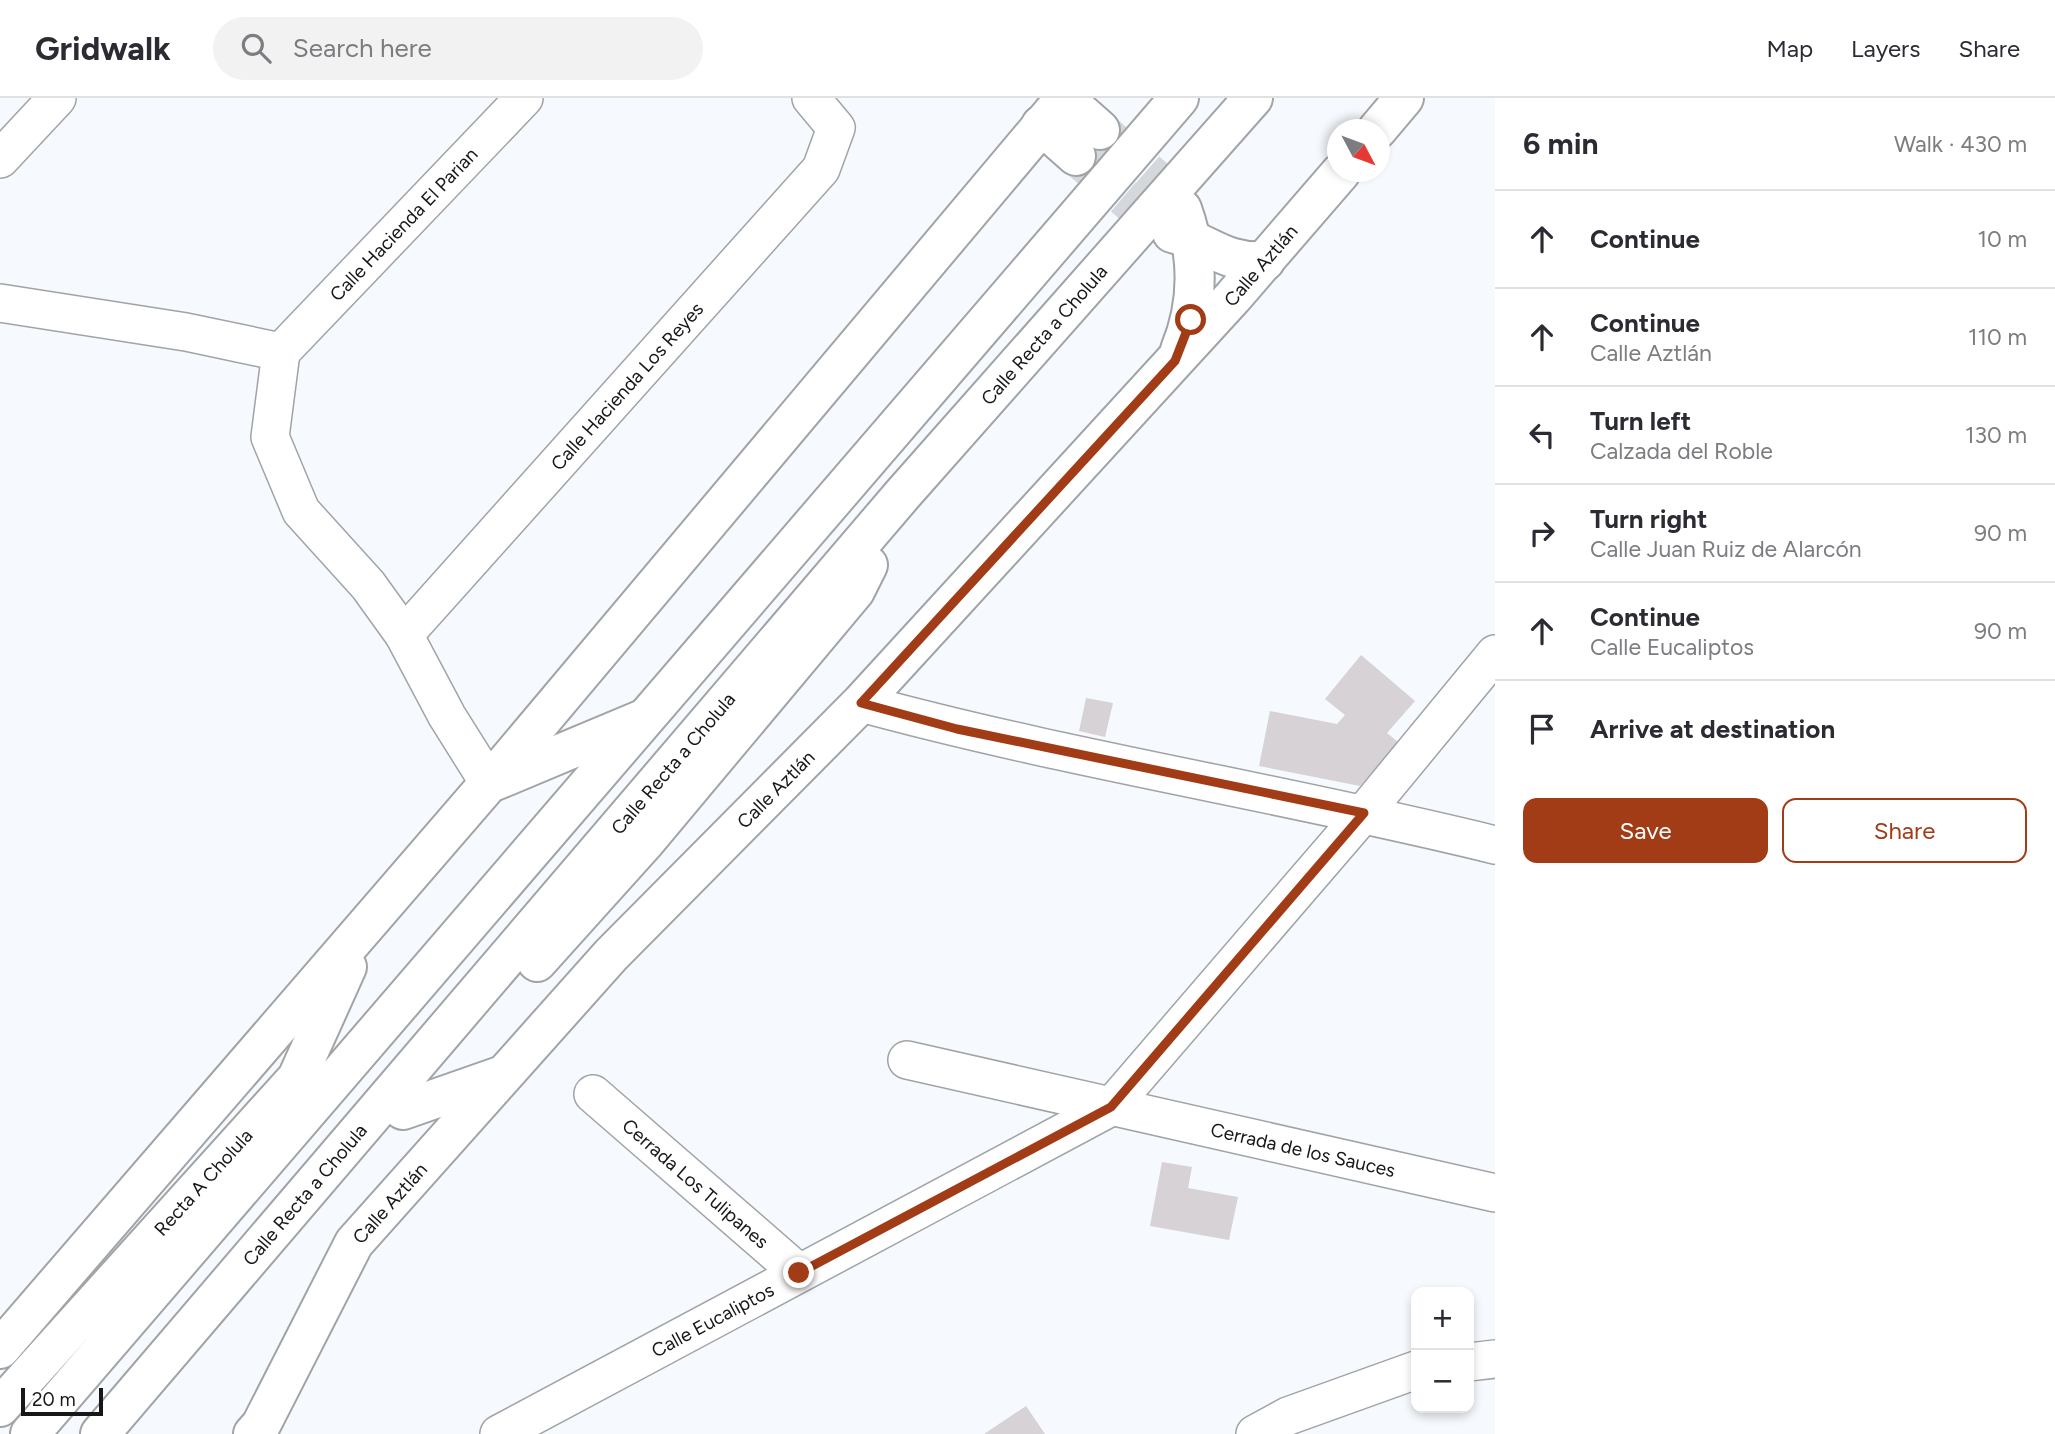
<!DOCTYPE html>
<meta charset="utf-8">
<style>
body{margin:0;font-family:Figtree,sans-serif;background:#f2f2f3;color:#2b2b33}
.controls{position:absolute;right:21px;bottom:21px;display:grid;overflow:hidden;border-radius:14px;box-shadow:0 4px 10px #0003}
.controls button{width:63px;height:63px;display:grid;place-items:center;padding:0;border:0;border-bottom:2px solid #e1e1e2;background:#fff;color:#2b2b33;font:35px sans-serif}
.compass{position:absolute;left:1327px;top:21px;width:63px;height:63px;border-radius:50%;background:#fff;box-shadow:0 4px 10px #0003;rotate:131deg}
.scale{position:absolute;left:21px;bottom:18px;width:82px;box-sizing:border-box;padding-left:7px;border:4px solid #161719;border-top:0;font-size:19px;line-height:24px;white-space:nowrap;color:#161719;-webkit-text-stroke:5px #fff;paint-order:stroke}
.stop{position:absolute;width:21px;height:21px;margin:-16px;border:5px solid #a23c16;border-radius:50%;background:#fff}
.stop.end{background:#a23c16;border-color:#fff;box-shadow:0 2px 7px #0008}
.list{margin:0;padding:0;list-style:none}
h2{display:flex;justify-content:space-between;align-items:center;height:91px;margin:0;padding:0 28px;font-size:30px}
h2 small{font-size:23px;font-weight:400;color:#7c7c81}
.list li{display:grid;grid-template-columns:46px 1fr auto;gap:21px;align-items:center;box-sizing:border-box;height:98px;padding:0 28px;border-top:2px solid #e1e1e2}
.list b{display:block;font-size:26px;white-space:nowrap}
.list p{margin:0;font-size:23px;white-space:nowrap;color:#7c7c81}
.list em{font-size:23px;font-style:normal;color:#7c7c81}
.actions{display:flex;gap:14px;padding:21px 28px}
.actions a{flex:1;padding:16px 0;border:2px solid #a23c16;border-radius:14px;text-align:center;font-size:24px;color:#a23c16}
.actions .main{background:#a23c16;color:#fff}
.icon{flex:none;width:38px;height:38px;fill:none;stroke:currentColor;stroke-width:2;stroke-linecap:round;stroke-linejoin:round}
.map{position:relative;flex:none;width:1495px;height:1336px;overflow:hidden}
header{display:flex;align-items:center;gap:42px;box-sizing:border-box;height:98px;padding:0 35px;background:#fff;border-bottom:2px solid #e1e1e2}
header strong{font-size:33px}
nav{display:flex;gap:38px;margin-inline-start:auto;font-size:24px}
.search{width:490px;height:63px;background:#f2f2f3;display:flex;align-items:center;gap:18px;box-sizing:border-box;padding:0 24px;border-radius:38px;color:#7c7c81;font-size:26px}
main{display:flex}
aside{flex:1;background:#fff}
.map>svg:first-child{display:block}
.building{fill:#d6d2d5}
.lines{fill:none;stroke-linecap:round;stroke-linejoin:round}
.major-tunnel{stroke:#d4d7db;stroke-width:38;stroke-dasharray:38 19;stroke-linecap:butt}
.minor-casing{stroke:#a1a4a7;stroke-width:40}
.major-casing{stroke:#a1a4a7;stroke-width:42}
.minor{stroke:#fff;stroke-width:37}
.major{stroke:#fff;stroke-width:38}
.route{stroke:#a23c16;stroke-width:9}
.labels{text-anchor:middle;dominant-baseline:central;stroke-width:7;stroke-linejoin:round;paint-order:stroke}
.street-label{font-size:19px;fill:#161719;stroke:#fff}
</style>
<header>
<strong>Gridwalk</strong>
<div class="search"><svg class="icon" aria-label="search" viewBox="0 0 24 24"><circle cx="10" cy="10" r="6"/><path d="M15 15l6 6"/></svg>Search here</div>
<nav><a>Map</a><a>Layers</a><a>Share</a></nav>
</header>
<main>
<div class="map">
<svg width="1495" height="1336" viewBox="0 0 1495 1336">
<rect width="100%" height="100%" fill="#f6f9fd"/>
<path class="building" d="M 1361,557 L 1415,603 L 1387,635 L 1398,644 L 1360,688 L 1259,668 L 1270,613 L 1337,626 L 1345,617 L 1325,601 Z
M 1086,600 L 1113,605 L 1105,639 L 1079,633 Z
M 1162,1064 L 1192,1069 L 1188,1090 L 1238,1099 L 1229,1142 L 1150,1128 Z
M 1026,1308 L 1045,1336 L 984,1336 Z"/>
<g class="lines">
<path class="major-tunnel" d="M 1104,35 L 1163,87 L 1182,111
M 1080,62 L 1163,133"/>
<defs>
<g id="minor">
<path d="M 0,61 L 57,0"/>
<path d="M 0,205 L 186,234 L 281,254 L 270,339 L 301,413 L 368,487 L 404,537 L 447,618 L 489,685"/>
<path id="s1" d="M 281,254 L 524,0"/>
<path id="s2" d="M 404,537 L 821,71 L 836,30 L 811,0"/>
<path d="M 861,605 C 1070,662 1285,695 1495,747"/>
<path id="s3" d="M 907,962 L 1495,1095"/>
<path id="s4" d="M 593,996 L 799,1175"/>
<path d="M 1469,1264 L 1495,1261"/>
<path id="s5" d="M 499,1336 L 1111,1009 L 1364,715 L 1495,556"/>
<path d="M 1255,1336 L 1288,1318 L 1416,1272"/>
</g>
<g id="major">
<path d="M 1064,0 L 1100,32"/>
<path d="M 1041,27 L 1076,58"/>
<path d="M 1377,32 L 1404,0"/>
<path d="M 1172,135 C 1208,144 1223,166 1265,163"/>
<path d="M 1180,252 C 1199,206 1199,158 1182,111"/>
<path d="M 495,683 L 643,621"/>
<path d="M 537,864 L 645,744 L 855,493 L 868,467"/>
<path d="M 403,1012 L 503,977"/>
<path d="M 0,1251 L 489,685 L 1065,0"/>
<path id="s6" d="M 0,1309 L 297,980 L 347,869"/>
<path d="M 30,1336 L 1179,0"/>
<path id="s7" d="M 100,1336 L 902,397 L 1253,0"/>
<path id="s8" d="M 253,1336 L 261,1327 L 354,1145 L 611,857 L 861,605 L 1233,199 L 1341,74"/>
</g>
</defs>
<use href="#minor" class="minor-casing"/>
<use href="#major" class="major-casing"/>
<use href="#minor" class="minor"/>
<use href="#major" class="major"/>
</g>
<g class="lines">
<path class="route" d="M 799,1175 L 1111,1009 L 1364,715 L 957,631 L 861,605 L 1175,263 L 1191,222"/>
</g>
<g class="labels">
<g class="street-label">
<text stroke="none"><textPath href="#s1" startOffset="177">Calle Hacienda El Parian</textPath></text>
<text stroke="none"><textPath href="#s8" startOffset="1550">Calle Aztlán</textPath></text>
<text stroke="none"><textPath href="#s7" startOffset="1449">Calle Recta a Cholula</textPath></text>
<text stroke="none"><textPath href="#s2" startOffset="334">Calle Hacienda Los Reyes</textPath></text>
<text stroke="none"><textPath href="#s7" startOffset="882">Calle Recta a Cholula</textPath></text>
<text stroke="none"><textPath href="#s8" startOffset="836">Calle Aztlán</textPath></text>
<text stroke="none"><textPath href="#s3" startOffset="406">Cerrada de los Sauces</textPath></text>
<text stroke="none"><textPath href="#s6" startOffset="303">Recta A Cholula</textPath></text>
<text stroke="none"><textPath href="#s4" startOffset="136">Cerrada Los Tulipanes</textPath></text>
<text stroke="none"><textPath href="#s7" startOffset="315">Calle Recta a Cholula</textPath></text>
<text stroke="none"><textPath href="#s8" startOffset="270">Calle Aztlán</textPath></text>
<text stroke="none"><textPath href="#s5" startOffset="242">Calle Eucaliptos</textPath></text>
</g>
</g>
</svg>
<div class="controls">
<button>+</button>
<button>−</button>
</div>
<svg class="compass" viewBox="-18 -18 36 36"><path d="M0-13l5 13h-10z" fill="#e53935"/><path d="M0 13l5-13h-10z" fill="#7c7c81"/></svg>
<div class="scale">20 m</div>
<div class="stop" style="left:1191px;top:222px"></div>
<div class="stop end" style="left:799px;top:1175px"></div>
</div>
<aside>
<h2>6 min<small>Walk · 430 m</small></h2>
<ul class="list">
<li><svg class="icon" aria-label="ahead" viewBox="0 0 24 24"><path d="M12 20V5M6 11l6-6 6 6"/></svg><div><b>Continue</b></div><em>10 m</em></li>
<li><svg class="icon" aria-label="ahead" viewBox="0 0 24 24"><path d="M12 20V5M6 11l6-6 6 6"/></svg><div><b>Continue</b><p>Calle Aztlán</p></div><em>110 m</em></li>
<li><svg class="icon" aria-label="left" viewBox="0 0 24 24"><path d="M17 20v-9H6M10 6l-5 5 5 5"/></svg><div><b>Turn left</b><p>Calzada del Roble</p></div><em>130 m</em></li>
<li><svg class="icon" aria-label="right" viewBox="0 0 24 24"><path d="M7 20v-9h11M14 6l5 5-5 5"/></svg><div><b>Turn right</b><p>Calle Juan Ruiz de Alarcón</p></div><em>90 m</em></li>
<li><svg class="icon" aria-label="ahead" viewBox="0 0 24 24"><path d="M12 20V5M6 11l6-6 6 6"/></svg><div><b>Continue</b><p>Calle Eucaliptos</p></div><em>90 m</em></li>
<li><svg class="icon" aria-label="arrive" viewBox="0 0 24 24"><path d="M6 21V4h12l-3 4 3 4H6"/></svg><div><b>Arrive at destination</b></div></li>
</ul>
<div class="actions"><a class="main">Save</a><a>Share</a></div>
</aside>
</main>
